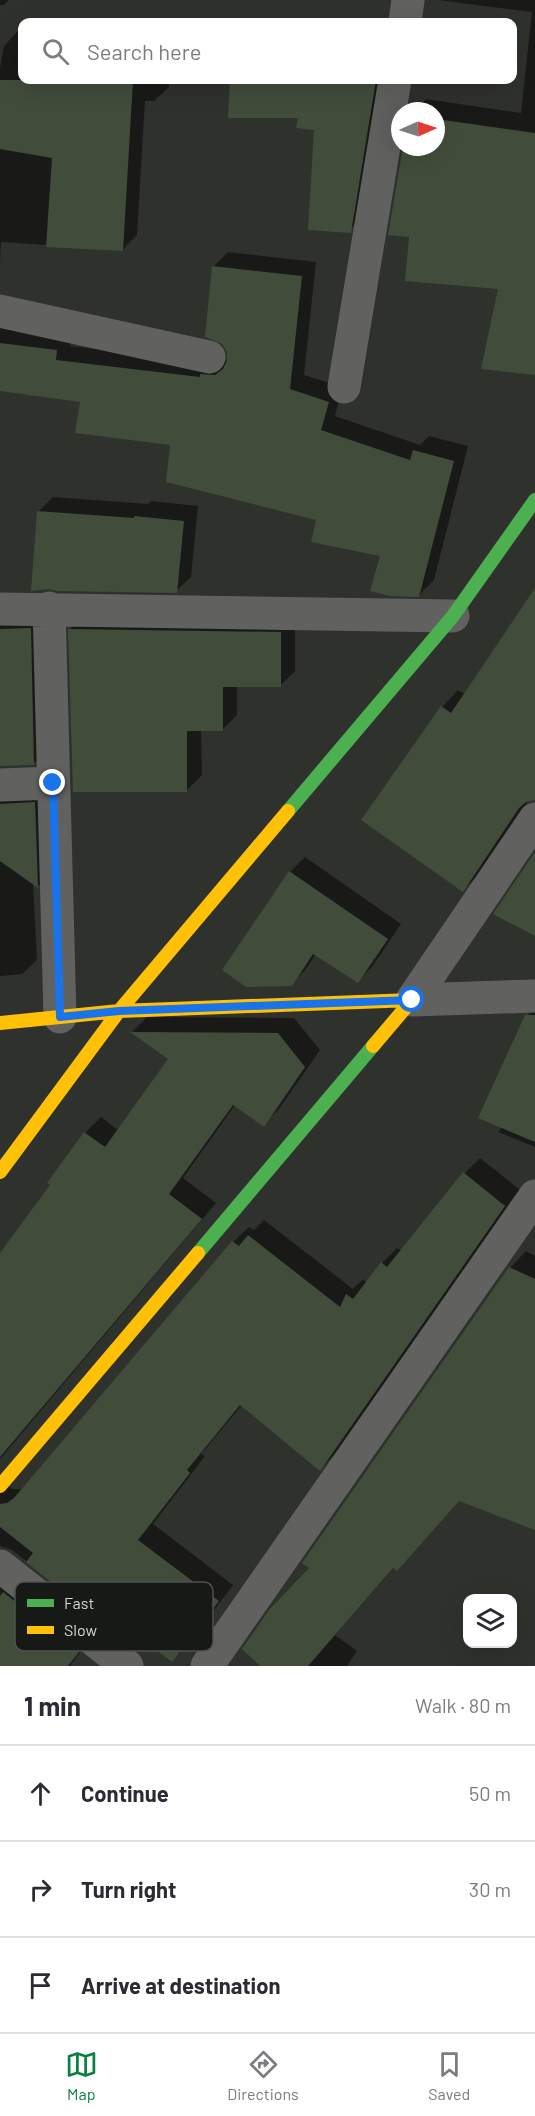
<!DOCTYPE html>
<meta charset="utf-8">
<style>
body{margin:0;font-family:Barlow,sans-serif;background:#f2f2f3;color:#2b2b33}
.controls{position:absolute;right:18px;bottom:18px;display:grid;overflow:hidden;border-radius:12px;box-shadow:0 6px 24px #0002}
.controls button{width:54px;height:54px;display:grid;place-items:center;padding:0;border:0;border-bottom:2px solid #e1e1e2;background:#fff;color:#2b2b33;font:30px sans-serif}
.compass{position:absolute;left:391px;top:102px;width:54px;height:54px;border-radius:50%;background:#fff;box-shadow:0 6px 24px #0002;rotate:87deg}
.stop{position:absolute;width:18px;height:18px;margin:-14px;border:4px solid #1a73e8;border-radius:50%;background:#fff}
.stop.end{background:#1a73e8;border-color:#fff;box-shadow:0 2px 6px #0008}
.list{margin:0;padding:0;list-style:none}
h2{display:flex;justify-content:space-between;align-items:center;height:78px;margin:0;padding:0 24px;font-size:26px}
h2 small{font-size:20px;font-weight:400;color:#7c7c81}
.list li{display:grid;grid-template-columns:39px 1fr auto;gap:18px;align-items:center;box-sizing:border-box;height:96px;padding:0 24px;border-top:2px solid #e1e1e2}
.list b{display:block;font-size:22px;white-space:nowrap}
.list em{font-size:20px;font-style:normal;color:#7c7c81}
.icon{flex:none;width:33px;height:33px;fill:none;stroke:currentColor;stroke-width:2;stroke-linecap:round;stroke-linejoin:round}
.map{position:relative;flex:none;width:535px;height:1666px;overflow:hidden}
.search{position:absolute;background:#fff;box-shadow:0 6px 24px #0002;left:18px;right:18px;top:18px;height:66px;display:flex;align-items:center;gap:15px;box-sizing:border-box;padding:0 21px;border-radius:12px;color:#7c7c81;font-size:22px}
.sheet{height:366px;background:#fff}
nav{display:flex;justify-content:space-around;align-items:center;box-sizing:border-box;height:84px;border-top:2px solid #e1e1e2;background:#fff;font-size:16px;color:#7c7c81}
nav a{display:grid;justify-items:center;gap:3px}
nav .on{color:#0b8043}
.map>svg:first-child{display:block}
.shadow{fill:#0007}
.building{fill:#424c3b}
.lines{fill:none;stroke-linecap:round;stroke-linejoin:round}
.street{stroke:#616260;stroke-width:33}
.fast{stroke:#4caf50;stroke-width:14}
.slow{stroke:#ffc107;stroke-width:14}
.route{stroke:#1a73e8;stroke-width:8}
.key{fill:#171916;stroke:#50524f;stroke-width:1.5}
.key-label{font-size:16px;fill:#d6d8d5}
</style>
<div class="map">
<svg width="535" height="1666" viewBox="0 0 535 1666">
<rect width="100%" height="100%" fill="#2f312d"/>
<path class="shadow" d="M 0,0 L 9,0 L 4,5 L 0,5 Z
M 438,0 L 535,0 L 535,232 L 404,147 L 436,147 L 436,111 L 414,111 L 426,99 L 521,113 L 532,12 Z
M 18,31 L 22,32 L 22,80 L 169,80 L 169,87 L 154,101 L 145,101 L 137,235 L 122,250 L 1,242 L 0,264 L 0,68 L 4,46 Z
M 232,80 L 387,80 L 363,216 L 348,231 L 315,129 L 299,116 L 230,117 Z
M 228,252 L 316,262 L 304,375 L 343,387 L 335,416 L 420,445 L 429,436 L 468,446 L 434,580 L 419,595 L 382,555 L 318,519 L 172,444 L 81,400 L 0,390 L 0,327 L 72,336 L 70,346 L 214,363 L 217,360 L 229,361 L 213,267 Z
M 53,497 L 148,504 L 151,501 L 198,506 L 191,577 L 176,591 L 38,512 Z
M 535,591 L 535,799 L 529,800 L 479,874 L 463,890 L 442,707 L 458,690 L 465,695 Z
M 45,614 L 49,749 L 34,763 L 0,765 L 0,616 Z
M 85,615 L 295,618 L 295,671 L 280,686 L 237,686 L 237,715 L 222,730 L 201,730 L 202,775 L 187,790 L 70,629 Z
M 0,781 L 50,788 L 52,872 L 38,886 L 33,883 L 37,960 L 22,974 L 0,976 Z
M 305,857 L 401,924 L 372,967 L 357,981 L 316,954 L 306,969 L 291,984 L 290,872 Z
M 535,1008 L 535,1147 L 498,1132 L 502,1127 L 527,1016 Z
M 147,1017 L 294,1018 L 320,1050 L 279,1109 L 263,1125 L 235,1105 L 183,1178 L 216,1203 L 0,1459 L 0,1255 L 52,1185 L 85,1133 L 101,1117 L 118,1130 L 170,1058 L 132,1032 Z
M 480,1158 L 520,1190 L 335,1454 L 320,1469 L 242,1405 L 201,1454 L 205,1456 L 153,1524 L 233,1585 L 188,1645 L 172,1660 L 110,1612 L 101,1620 L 12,1550 L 0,1546 L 0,1480 L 12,1489 L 23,1489 L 233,1242 L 249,1227 L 254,1230 L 264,1220 L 353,1289 L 363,1279 L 367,1283 L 382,1263 L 397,1248 L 402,1251 L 465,1173 Z
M 526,1251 L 535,1256 L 535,1528 L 460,1499 L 394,1567 L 335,1635 L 357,1651 L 347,1666 L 262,1666 L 311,1568 L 510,1268 Z
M 0,1560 L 93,1635 L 70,1666 L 0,1666 Z"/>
<path class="building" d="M 0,80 L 133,80 L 123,251 L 46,247 L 52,158 L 0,149 Z
M 230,80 L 376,80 L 351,233 L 308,230 L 314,130 L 296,128 L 298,118 L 228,118 Z
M 436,119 L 535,133 L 535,375 L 481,369 L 498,289 L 405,281 L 409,237 L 388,235 L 403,147 L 436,147 Z
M 212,266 L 302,276 L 290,389 L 329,402 L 321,430 L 410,460 L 413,450 L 454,461 L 419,597 L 390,596 L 370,591 L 380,556 L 311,542 L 316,520 L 166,482 L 170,445 L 75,433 L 80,402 L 0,391 L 0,343 L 57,350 L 56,360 L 200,377 L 200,374 L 215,375 L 223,369 L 227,360 L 227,352 L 222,344 L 205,337 Z
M 37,511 L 134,518 L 134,516 L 184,521 L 177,593 L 57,591 L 49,589 L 31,591 Z
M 535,588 L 535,800 L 526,802 L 519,808 L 463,892 L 361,820 L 441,706 L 451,713 Z
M 31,628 L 34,765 L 0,766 L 0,629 Z
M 68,629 L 281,632 L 281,687 L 223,687 L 223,731 L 187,731 L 187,792 L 73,792 Z
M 35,802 L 38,888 L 0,861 L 0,804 Z
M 535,852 L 535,936 L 493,914 Z
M 289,871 L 388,939 L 358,983 L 313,954 L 292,986 L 246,987 L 222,970 Z
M 525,1015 L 535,1015 L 535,1142 L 478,1118 Z
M 130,1032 L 278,1033 L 305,1067 L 264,1127 L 233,1105 L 169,1194 L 202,1219 L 0,1457 L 0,1253 L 50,1185 L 47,1183 L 84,1132 L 105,1147 L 168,1059 Z
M 463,1172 L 505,1206 L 320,1471 L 240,1405 L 187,1470 L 190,1473 L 138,1540 L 219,1601 L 172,1662 L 108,1613 L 101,1622 L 26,1562 L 33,1553 L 0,1527 L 0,1504 L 7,1503 L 14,1498 L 232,1241 L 239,1246 L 248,1235 L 340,1307 L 346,1294 L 353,1299 L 381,1262 L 387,1267 Z
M 509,1267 L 535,1279 L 535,1530 L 459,1501 L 397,1571 L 393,1568 L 308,1666 L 260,1666 L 242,1649 L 269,1610 L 309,1568 L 302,1563 Z
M 3,1592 L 79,1652 L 68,1666 L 0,1666 L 0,1596 Z"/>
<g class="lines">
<path class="street" d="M 405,22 L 408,0
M 0,311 L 209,357
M 344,387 L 395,80
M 49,608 L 60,1017
M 0,609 L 453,616
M 0,785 L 53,783
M 535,819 L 412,1000 L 535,996
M 0,1566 L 127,1666
M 207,1666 L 535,1196"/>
<path class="fast" d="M 288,811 L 453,616 L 535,500
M 198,1253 L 373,1046"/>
<path class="slow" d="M 0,1023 L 119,1011 L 412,1000 L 373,1046
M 0,1172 L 119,1011 L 288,811
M 0,1486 L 198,1253"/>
</g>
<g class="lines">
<path class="route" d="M 53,783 L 60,1017 L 119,1011 L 412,1000"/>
</g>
<rect x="15" y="1582" width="198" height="69" rx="9" class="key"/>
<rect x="27" y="1599" width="27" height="8" fill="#4caf50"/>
<rect x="27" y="1626" width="27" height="8" fill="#ffc107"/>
<g class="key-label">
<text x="64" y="1609">Fast</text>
<text x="64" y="1636">Slow</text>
</g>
</svg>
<div class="controls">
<button><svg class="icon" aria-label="layers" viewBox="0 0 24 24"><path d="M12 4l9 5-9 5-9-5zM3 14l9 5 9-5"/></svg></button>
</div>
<svg class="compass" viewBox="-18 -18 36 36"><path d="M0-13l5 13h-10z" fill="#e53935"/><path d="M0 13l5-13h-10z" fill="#7c7c81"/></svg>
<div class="stop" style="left:412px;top:1000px"></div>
<div class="stop end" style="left:53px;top:783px"></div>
<div class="search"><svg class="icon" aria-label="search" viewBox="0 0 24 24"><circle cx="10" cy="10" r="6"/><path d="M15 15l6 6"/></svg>Search here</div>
</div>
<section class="sheet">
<h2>1 min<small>Walk · 80 m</small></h2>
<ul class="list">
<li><svg class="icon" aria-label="ahead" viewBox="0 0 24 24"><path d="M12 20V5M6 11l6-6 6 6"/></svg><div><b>Continue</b></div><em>50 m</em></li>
<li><svg class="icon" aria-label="right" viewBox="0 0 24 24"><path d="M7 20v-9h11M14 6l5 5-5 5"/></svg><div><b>Turn right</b></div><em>30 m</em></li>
<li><svg class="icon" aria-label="arrive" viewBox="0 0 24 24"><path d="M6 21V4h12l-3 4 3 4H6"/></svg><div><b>Arrive at destination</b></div></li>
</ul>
</section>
<nav>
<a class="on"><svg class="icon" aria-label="map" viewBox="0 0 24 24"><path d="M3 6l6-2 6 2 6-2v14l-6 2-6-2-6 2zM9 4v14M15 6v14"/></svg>Map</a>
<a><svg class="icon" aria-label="directions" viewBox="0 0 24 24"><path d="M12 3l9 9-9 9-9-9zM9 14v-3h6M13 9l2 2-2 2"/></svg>Directions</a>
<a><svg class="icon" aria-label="saved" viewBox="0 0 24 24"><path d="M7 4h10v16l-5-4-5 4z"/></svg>Saved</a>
</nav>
